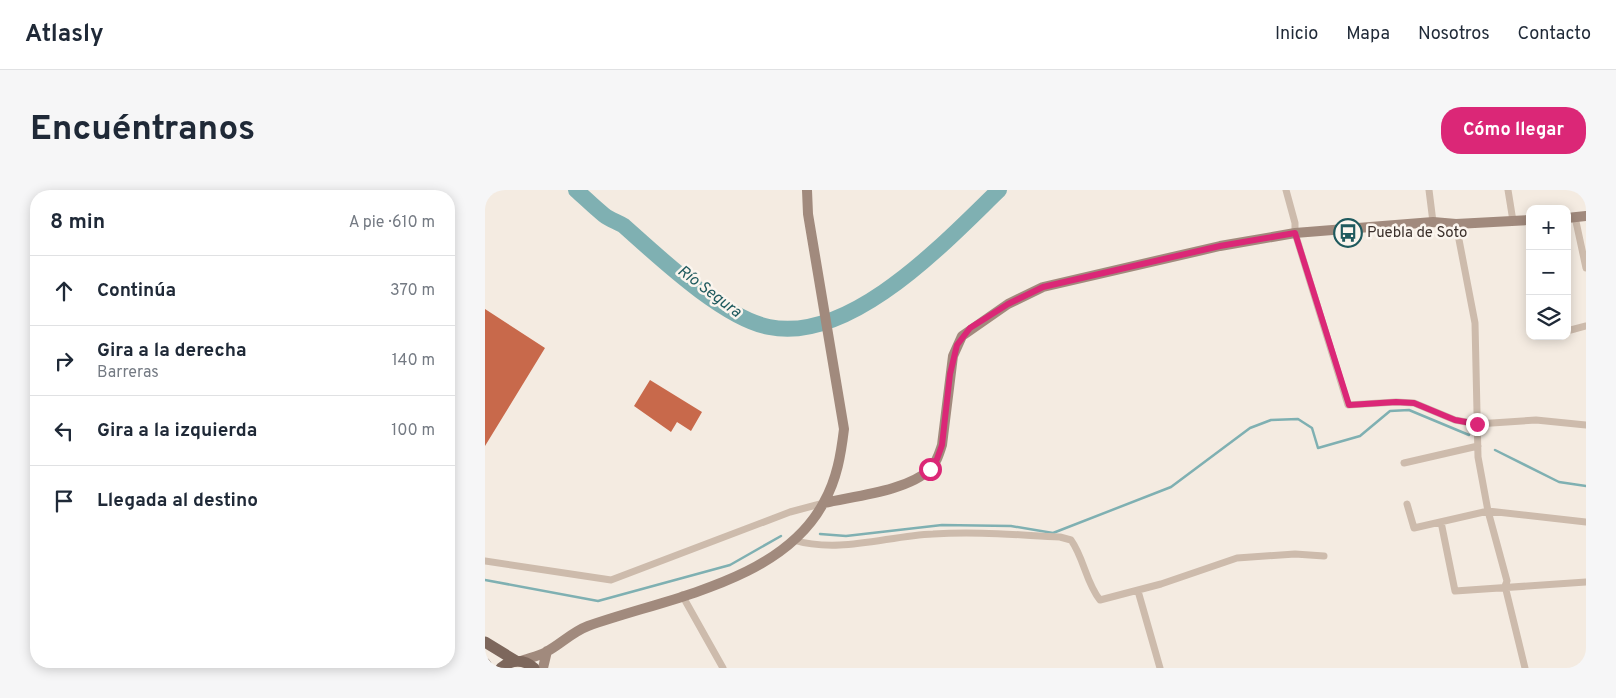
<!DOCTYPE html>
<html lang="es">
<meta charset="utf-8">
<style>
body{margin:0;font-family:Overpass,sans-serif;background:#f6f6f7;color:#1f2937}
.controls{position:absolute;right:15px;top:15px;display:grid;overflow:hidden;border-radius:10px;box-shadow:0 2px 12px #0003}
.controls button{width:45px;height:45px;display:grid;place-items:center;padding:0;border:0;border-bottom:1px solid #e0e1e3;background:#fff;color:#1f2937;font:25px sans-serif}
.stop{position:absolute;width:15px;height:15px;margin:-11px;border:4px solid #db2777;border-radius:50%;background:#fff}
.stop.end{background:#db2777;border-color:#fff;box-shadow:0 1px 5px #0008}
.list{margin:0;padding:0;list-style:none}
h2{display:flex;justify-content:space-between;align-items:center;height:65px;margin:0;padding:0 20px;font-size:21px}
h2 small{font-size:16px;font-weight:400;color:#747a83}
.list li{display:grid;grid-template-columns:32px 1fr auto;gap:15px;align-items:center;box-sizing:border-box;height:70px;padding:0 20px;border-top:1px solid #e0e1e3}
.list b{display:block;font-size:19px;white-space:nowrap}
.list p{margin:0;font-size:16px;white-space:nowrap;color:#747a83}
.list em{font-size:16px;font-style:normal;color:#747a83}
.icon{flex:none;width:28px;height:28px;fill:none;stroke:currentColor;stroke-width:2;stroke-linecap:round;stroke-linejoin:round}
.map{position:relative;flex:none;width:1101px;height:478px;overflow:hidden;border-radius:20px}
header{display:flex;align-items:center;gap:30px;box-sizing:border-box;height:70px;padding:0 25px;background:#fff;border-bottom:1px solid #e0e1e3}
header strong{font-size:24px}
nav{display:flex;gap:28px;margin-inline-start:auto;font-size:18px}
.intro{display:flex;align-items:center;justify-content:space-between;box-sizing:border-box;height:120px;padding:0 30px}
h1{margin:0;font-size:35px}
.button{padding:12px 22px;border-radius:20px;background:#db2777;color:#fff;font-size:18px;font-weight:700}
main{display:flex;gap:30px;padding:0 30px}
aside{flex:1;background:#fff;border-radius:20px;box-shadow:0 2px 12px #0003}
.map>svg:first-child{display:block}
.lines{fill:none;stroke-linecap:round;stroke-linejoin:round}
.stream{stroke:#7fb0b2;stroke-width:2.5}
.river{stroke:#7fb0b2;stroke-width:16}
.building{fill:#c8694b}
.street{stroke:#cdbbac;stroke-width:7}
.secondary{stroke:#a18a7d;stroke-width:10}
.primary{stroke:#7d675c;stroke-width:11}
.route{stroke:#db2777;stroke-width:6}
.labels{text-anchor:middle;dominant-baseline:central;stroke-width:5;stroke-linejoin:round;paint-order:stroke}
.poi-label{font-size:15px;fill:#3b302b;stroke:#fbf5ee;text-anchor:start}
.water-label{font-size:16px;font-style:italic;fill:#1f5a5e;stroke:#fbf5ee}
</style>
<header>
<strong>Atlasly</strong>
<nav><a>Inicio</a><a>Mapa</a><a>Nosotros</a><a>Contacto</a></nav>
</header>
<div class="intro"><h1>Encuéntranos</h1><a class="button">Cómo llegar</a></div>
<main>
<aside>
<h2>8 min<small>A pie · 610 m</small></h2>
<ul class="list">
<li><svg class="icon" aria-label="ahead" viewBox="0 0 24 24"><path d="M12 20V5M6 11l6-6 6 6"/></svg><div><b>Continúa</b></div><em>370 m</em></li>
<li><svg class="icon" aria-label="right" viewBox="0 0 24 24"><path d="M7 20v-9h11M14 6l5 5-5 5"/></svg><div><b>Gira a la derecha</b><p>Barreras</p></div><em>140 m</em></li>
<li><svg class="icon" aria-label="left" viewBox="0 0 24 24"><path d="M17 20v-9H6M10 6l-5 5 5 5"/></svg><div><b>Gira a la izquierda</b></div><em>100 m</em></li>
<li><svg class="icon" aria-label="arrive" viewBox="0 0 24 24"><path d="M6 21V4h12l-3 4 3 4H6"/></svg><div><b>Llegada al destino</b></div></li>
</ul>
</aside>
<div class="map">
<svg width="1101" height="478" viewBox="0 0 1101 478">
<rect width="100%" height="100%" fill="#f4ebe1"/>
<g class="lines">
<path class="stream" d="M 1010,260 L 1074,292 L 1101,296
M 335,344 L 361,346 L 457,335 L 526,336 L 568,343 L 686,297 L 765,238 L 786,230 L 813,229 L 827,238 L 833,258 L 875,246 L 905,221 L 924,220 L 984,245
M 0,390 L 113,411 L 245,375 L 296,346"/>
<path class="river" d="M 91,0 C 100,8 109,17 119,25 C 125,30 133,32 139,36 C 175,68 238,128 284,137 C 366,154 461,51 514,0"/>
</g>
<path class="building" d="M 0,119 L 60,158 L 0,256 Z
M 165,190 L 217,222 L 206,241 L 192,232 L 186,242 L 149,216 Z"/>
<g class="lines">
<path class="street" d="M 801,0 L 810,33 L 810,43 L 863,215 L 911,212 L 929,213 L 970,230 L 992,234 L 1051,230 L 1101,235
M 944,0 L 948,32
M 1023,0 L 1028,31
M 1090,27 L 1101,78
M 971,34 L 990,133 L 993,267 L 1003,321 L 1022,391 L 1020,396 L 1040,478
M 1082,141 L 1101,136
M 1058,146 L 1059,146
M 919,273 L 993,256
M 922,314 L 929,338 L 1003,321 L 1101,332
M 956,332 L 970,401 L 1101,392
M 308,350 C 355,364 401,346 448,344 C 491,341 532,345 575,347 L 586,350 C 599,368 601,393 615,410 L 676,394 L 752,368 L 810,364 L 839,366
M 0,371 L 126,390 L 305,322 L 339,313
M 653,401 L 675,478
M 197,405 L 238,478"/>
<path class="secondary" d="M 1082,28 L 1101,26
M 339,313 C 369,306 423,301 445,279 C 452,272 454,264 457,255 L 468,166 L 477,146 L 523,114 L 558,97 L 735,56 L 810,43 L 948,32 L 971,34 L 1045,30
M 36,471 C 44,468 54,466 61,462 C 76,454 87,442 103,436 C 181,408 297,392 339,312 C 352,289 356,264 359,239 L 323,24 L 322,0
M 58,478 L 62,461"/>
<path class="primary" d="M 0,452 L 31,471
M 0,473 L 3,478
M 16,478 C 27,469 39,469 49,478"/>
</g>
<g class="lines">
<path class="route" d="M 445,279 L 452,269 L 457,255 L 465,184 L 472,155 L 485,138 L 523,114 L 558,97 L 575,93 L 735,56 L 810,43 L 864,215 L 911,212 L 929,213 L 970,230 L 992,234"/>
</g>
<defs>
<symbol id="bus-ring" viewBox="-11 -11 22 22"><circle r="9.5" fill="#fbf5ee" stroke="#1f5a5e" stroke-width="1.5"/><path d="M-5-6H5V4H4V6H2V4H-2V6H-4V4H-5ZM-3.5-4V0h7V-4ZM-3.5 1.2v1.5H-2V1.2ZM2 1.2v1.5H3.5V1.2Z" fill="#1f5a5e"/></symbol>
</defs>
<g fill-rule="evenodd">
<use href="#bus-ring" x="847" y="27" width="32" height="32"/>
</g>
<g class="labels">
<g class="poi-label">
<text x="882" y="43">Puebla de Soto</text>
</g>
<g class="water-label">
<text transform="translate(224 102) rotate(37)">Río Segura</text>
</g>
</g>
</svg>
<div class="controls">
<button>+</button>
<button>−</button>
<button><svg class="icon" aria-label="layers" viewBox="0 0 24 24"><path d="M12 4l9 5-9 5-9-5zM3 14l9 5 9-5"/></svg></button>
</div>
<div class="stop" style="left:445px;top:279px"></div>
<div class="stop end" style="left:992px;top:234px"></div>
</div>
</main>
